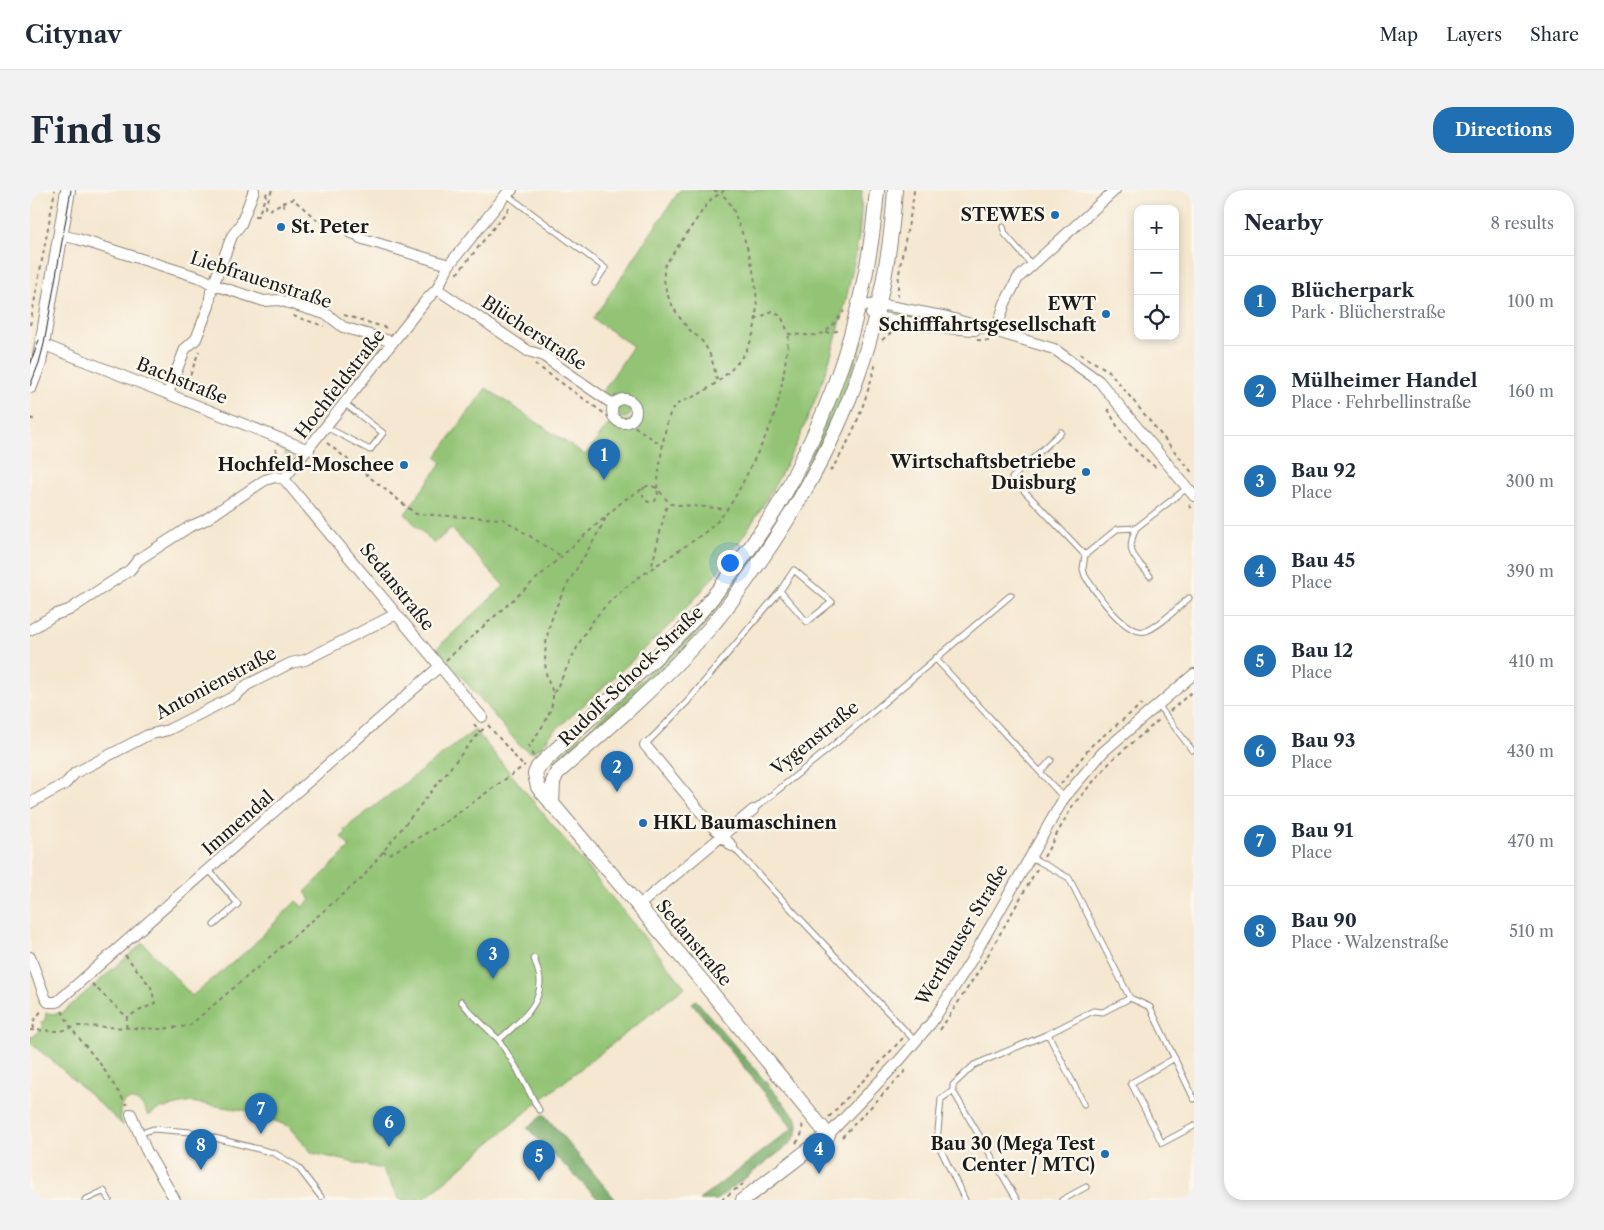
<!DOCTYPE html>
<meta charset="utf-8">
<style>
body{margin:0;font-family:"Libre Caslon Text",serif;background:#f2f2f3;color:#1f2937}
.controls{position:absolute;right:15px;top:15px;display:grid;overflow:hidden;border-radius:10px;box-shadow:0 2px 8px #0003}
.controls button{width:45px;height:45px;display:grid;place-items:center;padding:0;border:0;border-bottom:1px solid #e0e1e3;background:#fff;color:#1f2937;font:25px sans-serif}
.you{position:absolute;left:699px;top:372px;width:18px;height:18px;margin:-12px;border:4px solid #fff;border-radius:50%;background:#1a73e8;box-shadow:0 0 0 8px #1a73e833}
.badge{display:grid;place-items:center;width:32px;height:32px;border-radius:50%;background:#1f6fb2;color:#fff;font-size:16px;font-weight:700}
.pin{position:absolute;translate:-50% -41px;filter:drop-shadow(0 1px 2px #0008)}
.pin::after{content:'';position:absolute;top:26px;width:18px;height:15px;background:inherit;clip-path:polygon(0 0,100% 0,50% 100%)}
.list{margin:0;padding:0;list-style:none}
h2{display:flex;justify-content:space-between;align-items:center;height:65px;margin:0;padding:0 20px;font-size:21px}
h2 small{font-size:16px;font-weight:400;color:#747a83}
.list li{display:grid;grid-template-columns:32px 1fr auto;gap:15px;align-items:center;box-sizing:border-box;height:90px;padding:0 20px;border-top:1px solid #e0e1e3}
.list b{display:block;font-size:19px;white-space:nowrap}
.list p{margin:0;font-size:16px;white-space:nowrap;color:#747a83}
.list em{font-size:16px;font-style:normal;color:#747a83}
.icon{flex:none;width:28px;height:28px;fill:none;stroke:currentColor;stroke-width:2;stroke-linecap:round;stroke-linejoin:round}
.map{position:relative;flex:none;width:1164px;height:1010px;overflow:hidden;border-radius:20px}
header{display:flex;align-items:center;gap:30px;box-sizing:border-box;height:70px;padding:0 25px;background:#fff;border-bottom:1px solid #e0e1e3}
header strong{font-size:24px}
nav{display:flex;gap:28px;margin-inline-start:auto;font-size:18px}
.intro{display:flex;align-items:center;justify-content:space-between;box-sizing:border-box;height:120px;padding:0 30px}
h1{margin:0;font-size:35px}
.button{padding:12px 22px;border-radius:20px;background:#1f6fb2;color:#fff;font-size:18px;font-weight:700}
main{display:flex;gap:30px;padding:0 30px}
aside{flex:1;background:#fff;border-radius:20px;box-shadow:0 2px 8px #0003}
.map>svg:first-child{display:block}
.green{fill:#93c474;stroke:#587048}
.forest{fill:#76aa66;stroke:#496341}
.lines{fill:none;stroke-linecap:round;stroke-linejoin:round}
.lane-casing{stroke:#888276;stroke-width:7}
.street-casing{stroke:#888276;stroke-width:12}
.secondary-casing{stroke:#888276;stroke-width:16}
.path{stroke:#888276;stroke-width:2;stroke-dasharray:4 4;stroke-linecap:butt}
.lane{stroke:#fff;stroke-width:5}
.street{stroke:#fff;stroke-width:10}
.secondary{stroke:#fff;stroke-width:14}
.tram{stroke:#1c1c1c;stroke-width:1}
.poi-dot{fill:#1f6fb2;stroke:#fbf7ec;stroke-width:2}
.labels{text-anchor:middle;dominant-baseline:central;stroke-width:5;stroke-linejoin:round;paint-order:stroke}
.poi-label{font-size:18px;font-weight:bold;fill:#1c1c1c;stroke:#fbf7ec;text-anchor:end}
.street-label{font-size:18px;fill:#1c1c1c;stroke:#fbf7ec}
</style>
<header>
<strong>Citynav</strong>
<nav><a>Map</a><a>Layers</a><a>Share</a></nav>
</header>
<div class="intro"><h1>Find us</h1><a class="button">Directions</a></div>
<main>
<div class="map">
<svg width="1164" height="1010" viewBox="0 0 1164 1010">
<rect width="100%" height="100%" fill="#fbf7ec"/>
<filter id="ink" filterUnits="userSpaceOnUse"><feTurbulence type="fractalNoise" baseFrequency=".02" numOctaves="2"/><feDisplacementMap in="SourceGraphic" scale="10" xChannelSelector="R" yChannelSelector="G"/><feConvolveMatrix kernelMatrix="1 2 1 2 8 2 1 2 1" color-interpolation-filters="sRGB"/></filter>
<filter id="wash" filterUnits="userSpaceOnUse"><feTurbulence type="fractalNoise" baseFrequency=".0096" numOctaves="4" result="noise"/><feDisplacementMap in="SourceGraphic" scale="20" xChannelSelector="R" yChannelSelector="G"/><feGaussianBlur stdDeviation="1.12" result="paint"/><feColorMatrix in="noise" values="0 0 0 0 0 0 0 0 0 0 0 0 0 0 0 0 0 1.4 0 .05"/><feComposite in="paint" operator="in"/></filter>
<g filter="url(#wash)">
<rect width="100%" height="100%" fill="#f5e7d0"/>
<path class="green" d="M 650,0 L 832,0 C 831,15 831,30 829,45 C 827,59 824,72 821,86 C 801,190 758,288 694,373 C 673,402 648,427 623,451 C 589,483 555,514 520,545 C 515,553 509,562 500,562 L 489,555 L 407,458 L 474,396 L 421,338 L 404,354 L 375,324 L 412,272 L 406,267 L 456,198 L 555,265 L 584,227 L 590,232 C 615,232 608,203 587,212 L 570,206 L 603,156 L 563,129 Z
M 826,149 L 833,151 L 811,213 L 778,284 L 715,384 L 674,435 L 653,458 L 599,510 L 526,576 L 523,572 L 595,506 L 648,453 L 756,315 L 791,246 Z
M587 221a7 7 0 1 1 14 0a7 7 0 1 1-14 0Z
M 249,253 C 258,255 262,257 263,267 L 260,274 L 255,270 L 255,263 L 248,258 Z
M 445,540 L 655,797 L 503,916 L 393,1010 L 370,1010 L 352,979 L 282,963 L 258,936 L 219,921 L 161,912 L 129,919 L 118,926 C 117,923 115,918 112,915 C 96,901 83,918 94,936 L 24,872 L 0,853 L 0,847 L 3,847 L 13,836 L 11,833 L 15,830 L 16,823 L 27,824 L 33,822 L 113,753 L 162,806 L 218,760 L 266,711 L 273,717 L 281,710 L 275,702 L 320,657 L 311,647 L 316,643 L 313,640 Z"/>
<path class="forest" d="M 666,810 L 767,929 C 770,940 766,947 759,955 L 686,1010 L 669,1010 L 763,938 L 662,813 Z
M 514,924 L 586,1010 L 569,1010 L 497,938 Z"/>
</g>
<g filter="url(#ink)">
<g class="lines">
<defs>
<path id="lane" d="M 476,4 L 575,78 L 565,93
M 973,37 L 975,44 L 1002,75
M 319,45 L 330,48
M 296,237 L 340,260 L 353,243 L 314,213
M 1031,242 L 982,288 L 1055,365 L 1087,339 L 1106,338 L 1157,298
M 1106,338 C 1095,363 1104,366 1120,386
M 1055,365 L 1053,379 L 1055,386 C 1066,402 1094,446 1116,441 C 1129,437 1148,417 1159,408
M 905,468 L 1034,608
M 1128,515 L 1162,560
M 615,555 L 658,511 L 750,401 L 764,380 L 802,412 L 777,432 L 750,401
M 1010,582 L 1021,570
M 723,620 L 800,558 L 981,405
M 702,656 L 885,851
M 1001,667 L 1039,688 L 1100,808 L 1120,817 L 1164,909
M 179,680 L 208,714 L 184,735
M 431,811 L 440,822 L 469,850 L 486,877 L 509,920
M 469,850 C 486,834 511,817 510,791 C 510,784 506,775 504,768
M 1145,868 L 1101,893 L 1132,953 L 1164,936
M 923,901 L 911,909 L 907,952 L 935,1010
M 1054,914 L 1018,844 L 1063,821 L 1073,822 L 1100,808
M 109,944 L 123,939 L 161,942 L 244,963 L 268,977 L 291,1007
M 55,1010 L 74,1001 L 79,1010
M 987,1010 L 923,901 L 923,895 L 944,875 L 1018,844
M 1032,1010 L 1056,997"/>
<path id="street" d="M 30,45 L 48,49 L 171,88 L 184,95 L 234,111 L 249,110 L 298,125 L 313,137 L 363,152
M 330,48 L 419,75
M 407,99 L 498,161 L 512,165 L 584,215
M 829,116 L 849,114 L 917,127 L 1024,159 L 1069,191 L 1164,306
M 841,124 L 846,127 L 915,138 L 945,140
M 966,141 L 975,113 L 988,88 L 1085,0
M 12,154 L 279,260
M 138,203 L 155,159 L 166,149 L 179,116 L 181,101 L 202,46 L 211,34 L 224,0
M582 221a12 12 0 1 1 24 0a12 12 0 1 1-24 0Z
M 254,289 L 397,109 L 407,99 L 419,75 L 478,2 L 482,0
M 254,289 L 452,527
M 0,440 L 24,425 L 39,420 L 100,380 L 108,370 L 159,337 L 175,330 L 235,290 L 245,287 L 254,289
M 615,555 L 684,638 L 702,656
M 0,613 L 35,594 L 45,583 L 118,545 L 138,540 L 205,506 L 217,495 L 261,473 L 275,470 L 366,424
M 608,716 L 723,620
M 0,767 L 15,807 L 18,812 L 27,812 L 409,477
M 101,924 L 116,960 L 145,1010
M 798,945 L 868,872 L 902,832 L 939,774 L 1034,608 L 1073,562 L 1164,484"/>
<path id="secondary" d="M 0,196 L 9,173 L 38,0
M 522,615 L 523,592 L 527,583 C 579,538 632,492 678,440 C 700,415 720,386 739,358 C 815,245 856,137 865,0
M 713,1010 L 798,945 L 672,791 L 508,597 L 505,584 L 508,577 C 559,527 615,481 664,429 C 685,406 704,380 722,355 C 731,341 741,328 749,314 C 756,302 762,290 768,277 C 814,189 839,99 847,0"/>
</defs>
<use href="#lane" class="lane-casing"/>
<use href="#street" class="street-casing"/>
<use href="#secondary" class="secondary-casing"/>
<path class="path" d="M 242,0 L 235,18 L 239,20 L 252,13 L 256,20
M 684,0 L 691,4
M 694,0 L 691,4 C 701,11 704,21 708,33 C 724,69 739,133 711,168 C 701,182 686,194 671,203 C 663,208 651,210 644,217 C 634,227 629,283 627,298 L 640,314 L 698,319
M 252,13 L 263,9 L 287,30 L 315,39
M 225,26 L 228,26 L 238,0
M 427,84 L 480,17
M 868,107 C 867,70 881,36 884,0
M 314,125 L 360,139
M 263,126 L 294,136
M 725,130 L 742,121 L 751,126 L 759,144 C 794,146 792,149 814,121
M 979,133 L 1001,140
M 0,135 L 25,0
M 796,143 L 811,140
M 852,150 L 863,141
M 947,150 L 960,151
M 1050,164 L 1079,181 L 1164,285
M 505,174 L 589,234 L 600,234
M 687,190 C 684,178 682,165 674,154 C 670,147 663,144 658,138 C 643,121 630,97 635,75 L 677,14 L 683,7 L 691,4
M 155,200 L 169,161
M 1078,219 C 1093,248 1100,258 1127,278
M 0,228 L 5,230
M 598,232 L 633,256
M 297,253 L 386,324 L 473,329 L 531,366
M 246,259 L 248,269 L 253,275
M 233,279 L 248,269
M 800,281 C 823,250 836,209 846,173
M 1159,315 L 1164,321
M 622,375 L 636,318 L 640,314
M 416,470 L 594,310 L 619,295 L 627,298 L 628,305 L 625,311 L 618,312 C 612,307 612,304 614,297
M 524,503 C 539,476 550,445 571,421 C 600,388 639,369 674,343 C 698,326 710,298 723,272 C 732,254 742,235 747,216 C 753,193 756,168 759,144
M 1140,521 L 1164,500
M 444,534 L 450,542
M 458,535 L 494,577
M 503,566 L 499,556 C 509,541 523,525 523,505 C 523,500 519,494 517,488 C 514,474 515,456 518,442 C 528,399 558,366 576,327
M 1031,594 L 1062,555 L 1112,514
M 352,662 L 360,664 L 417,631 L 495,575
M 1014,667 L 1043,615 L 1083,569 L 1129,530
M 95,765 L 121,797 L 125,813 L 97,827 L 96,838
M 62,794 L 97,827
M 32,821 L 41,838 L 71,875 L 97,915
M 4,839 L 3,832 L 12,820
M 0,840 L 31,841 L 48,836 L 130,839 L 159,836 L 332,688 L 441,552 L 456,536
M 910,840 L 950,779 L 1007,679
M 799,927 L 873,848
M 812,947 L 878,878
M 766,953 C 772,947 773,940 772,932
M 691,1010 L 713,994"/>
<use href="#lane" class="lane"/>
<use href="#street" class="street"/>
<use href="#secondary" class="secondary"/>
<path class="tram" d="M 0,175 L 9,150
M 0,196 L 9,173 L 14,154 L 41,0"/>
</g>
</g>
<g class="poi-dot">
<circle cx="1025" cy="25" r="5"/>
<circle cx="251" cy="37" r="5"/>
<circle cx="1076" cy="124" r="5"/>
<circle cx="374" cy="275" r="5"/>
<circle cx="1056" cy="282" r="5"/>
<circle cx="613" cy="633" r="5"/>
<circle cx="1075" cy="964" r="5"/>
</g>
<g class="labels">
<g class="poi-label">
<text x="1015" y="25">STEWES</text>
<text x="261" y="37" text-anchor="start">St. Peter</text>
<text x="1066" y="114">EWT<tspan x="1066" dy="21">Schifffahrtsgesellschaft</tspan></text>
<text x="1046" y="272">Wirtschaftsbetriebe<tspan x="1046" dy="21">Duisburg</tspan></text>
<text x="364" y="275">Hochfeld-Moschee</text>
<text x="623" y="633" text-anchor="start">HKL Baumaschinen</text>
<text x="1065" y="954">Bau 30 (Mega Test<tspan x="1065" dy="21">Center / MTC)</tspan></text>
</g>
<g class="street-label">
<text transform="translate(231 90) rotate(18)">Liebfrauenstraße</text>
<text transform="translate(504 143) rotate(33)">Blücherstraße</text>
<text transform="translate(152 191) rotate(22)">Bachstraße</text>
<text transform="translate(310 194) rotate(-52)">Hochfeldstraße</text>
<text transform="translate(367 397) rotate(51)">Sedanstraße</text>
<text transform="translate(601 486) rotate(-44)">Rudolf-Schock-Straße</text>
<text transform="translate(186 493) rotate(-28)">Antonienstraße</text>
<text transform="translate(785 548) rotate(-39)">Vygenstraße</text>
<text transform="translate(208 633) rotate(-41)">Immendal</text>
<text transform="translate(932 745) rotate(-59)">Werthauser Straße</text>
<text transform="translate(664 753) rotate(50)">Sedanstraße</text>
</g>
</g>
</svg>
<div class="controls">
<button>+</button>
<button>−</button>
<button><svg class="icon" aria-label="locate" viewBox="0 0 24 24"><circle cx="12" cy="12" r="6"/><path d="M12 2v4M12 18v4M2 12h4M18 12h4"/></svg></button>
</div>
<div class="you"></div>
<div class="pin badge" style="left:574px;top:290px">1</div>
<div class="pin badge" style="left:587px;top:602px">2</div>
<div class="pin badge" style="left:463px;top:789px">3</div>
<div class="pin badge" style="left:789px;top:984px">4</div>
<div class="pin badge" style="left:509px;top:991px">5</div>
<div class="pin badge" style="left:359px;top:957px">6</div>
<div class="pin badge" style="left:231px;top:944px">7</div>
<div class="pin badge" style="left:171px;top:980px">8</div>
</div>
<aside>
<h2>Nearby<small>8 results</small></h2>
<ul class="list">
<li><span class="badge">1</span><div><b>Blücherpark</b><p>Park · Blücherstraße</p></div><em>100 m</em></li>
<li><span class="badge">2</span><div><b>Mülheimer Handel</b><p>Place · Fehrbellinstraße</p></div><em>160 m</em></li>
<li><span class="badge">3</span><div><b>Bau 92</b><p>Place</p></div><em>300 m</em></li>
<li><span class="badge">4</span><div><b>Bau 45</b><p>Place</p></div><em>390 m</em></li>
<li><span class="badge">5</span><div><b>Bau 12</b><p>Place</p></div><em>410 m</em></li>
<li><span class="badge">6</span><div><b>Bau 93</b><p>Place</p></div><em>430 m</em></li>
<li><span class="badge">7</span><div><b>Bau 91</b><p>Place</p></div><em>470 m</em></li>
<li><span class="badge">8</span><div><b>Bau 90</b><p>Place · Walzenstraße</p></div><em>510 m</em></li>
</ul>
</aside>
</main>
